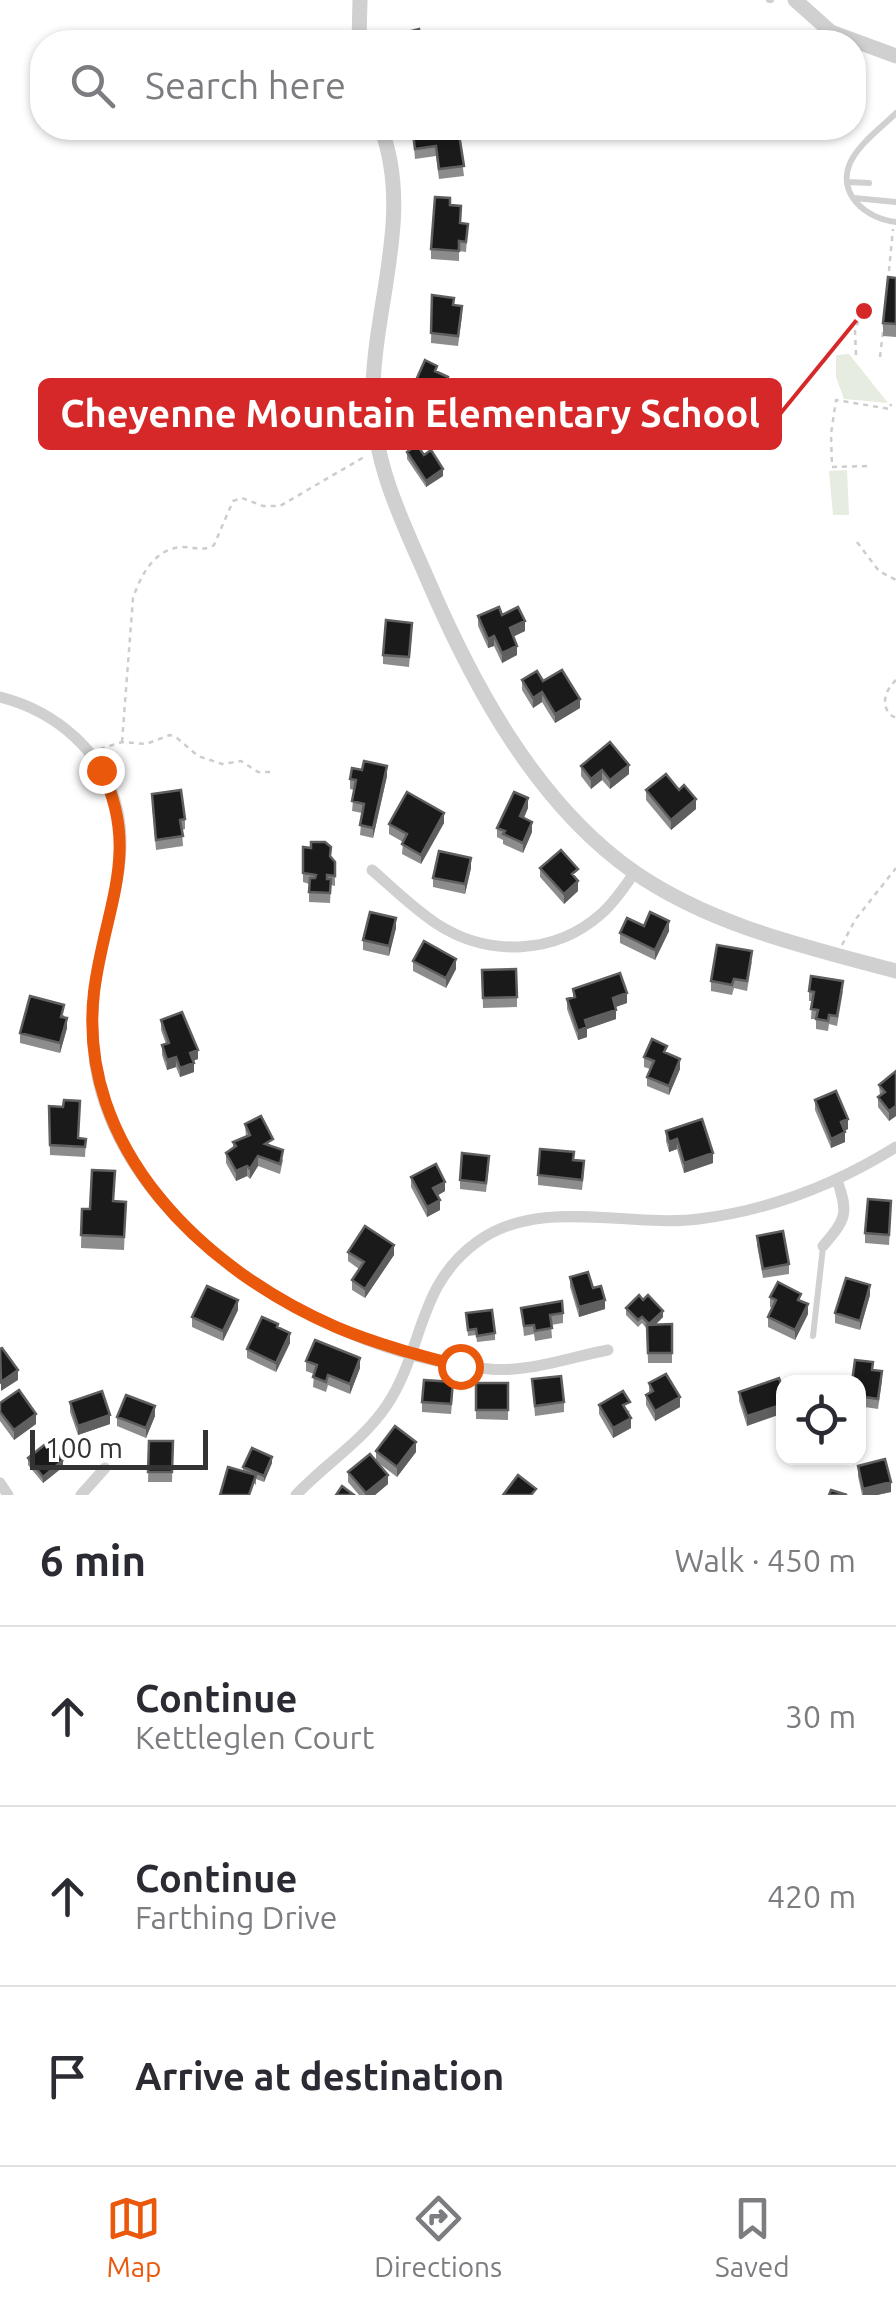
<!DOCTYPE html>
<meta charset="utf-8">
<style>
body{margin:0;font-family:Ubuntu,sans-serif;background:#f7f7f7;color:#2b2b33}
.controls{position:absolute;right:30px;bottom:30px;display:grid;overflow:hidden;border-radius:20px;box-shadow:0 2px 8px #0004}
.controls button{width:90px;height:90px;display:grid;place-items:center;padding:0;border:0;border-bottom:2px solid #e1e1e2;background:#fff;color:#2b2b33;font:50px sans-serif}
.scale{position:absolute;left:30px;bottom:25px;width:178px;box-sizing:border-box;padding-left:10px;border:5px solid #333;border-top:0;font-size:28px;line-height:35px;white-space:nowrap;color:#333;-webkit-text-stroke:8px #fff;paint-order:stroke}
.stop{position:absolute;width:30px;height:30px;margin:-22px;border:8px solid #ea580c;border-radius:50%;background:#fff}
.stop.end{background:#ea580c;border-color:#fff;box-shadow:0 2px 10px #0008}
.list{margin:0;padding:0;list-style:none}
h2{display:flex;justify-content:space-between;align-items:center;height:130px;margin:0;padding:0 40px;font-size:42px}
h2 small{font-size:32px;font-weight:400;color:#7c7c81}
.list li{display:grid;grid-template-columns:65px 1fr auto;gap:30px;align-items:center;box-sizing:border-box;height:180px;padding:0 40px;border-top:2px solid #e1e1e2}
.list b{display:block;font-size:38px;white-space:nowrap}
.list p{margin:0;font-size:32px;white-space:nowrap;color:#7c7c81}
.list em{font-size:32px;font-style:normal;color:#7c7c81}
.icon{flex:none;width:55px;height:55px;fill:none;stroke:currentColor;stroke-width:2;stroke-linecap:round;stroke-linejoin:round}
.map{position:relative;flex:none;width:896px;height:1495px;overflow:hidden}
.search{position:absolute;background:#fff;box-shadow:0 2px 8px #0004;left:30px;right:30px;top:30px;height:110px;display:flex;align-items:center;gap:25px;box-sizing:border-box;padding:0 35px;border-radius:40px;color:#7c7c81;font-size:38px}
.sheet{height:670px;background:#fff}
nav{display:flex;justify-content:space-around;align-items:center;box-sizing:border-box;height:140px;border-top:2px solid #e1e1e2;background:#fff;font-size:28px;color:#7c7c81}
nav a{display:grid;justify-items:center;gap:5px}
nav .on{color:#ea580c}
.map>svg:first-child{display:block}
.green{fill:#e6ecdf}
.lines{fill:none;stroke-linecap:round;stroke-linejoin:round}
.path{stroke:#cdcdcd;stroke-width:2.5;stroke-dasharray:5 5;stroke-linecap:butt}
.service{stroke:#d0d0d0;stroke-width:6}
.minor{stroke:#d0d0d0;stroke-width:11}
.tertiary{stroke:#d0d0d0;stroke-width:15}
.wall{fill:#8c8c8c}
.shaded-wall{fill:#5f5f5f}
.building{fill:#1a1a1a;stroke:#5f5f5f;stroke-width:2.5}
.route{stroke:#ea580c;stroke-width:12}
.leader{fill:none;stroke:#d62828;stroke-width:4}
.callout-dot{fill:#d62828;stroke:#fff;stroke-width:4}
.callout{fill:#d62828;stroke:#d62828;stroke-width:4}
.callout-label{font-size:38px;text-anchor:middle;font-weight:bold;fill:#fff}
</style>
<div class="map">
<svg width="896" height="1495" viewBox="0 0 896 1495">
<rect width="100%" height="100%" fill="#fff"/>
<path class="green" d="M 849,354 L 888,403 L 844,399 L 836,377 L 836,355 Z
M 847,470 L 849,515 L 833,515 L 829,471 Z"/>
<g class="lines">
<path class="path" d="M 888,281 L 893,229
M 856,355 L 855,330 L 864,308
M 880,357 L 884,323
M 867,466 L 832,467 L 831,434 L 836,400 L 890,409 L 891,404
M 857,542 L 879,571 L 896,580
M 896,680 C 886,690 881,701 889,714 L 896,718
M 122,742 L 133,598 C 141,575 154,549 182,547 C 195,547 203,552 214,545 L 233,501 L 242,498 L 263,506 L 280,506 L 364,457
M 100,749 L 122,742 L 146,744 L 170,735 L 177,738 L 198,756 L 222,764 L 241,761 L 258,772 L 272,772
M 842,945 L 855,920 L 896,868"/>
<path class="service" d="M 769,0 L 771,0
M 896,113 C 882,127 860,143 851,161 C 835,194 867,219 896,222
M 848,182 L 869,183
M 854,198 L 896,202
M 813,1336 L 823,1247"/>
<path class="minor" d="M 0,697 C 56,711 106,753 118,812 C 127,856 114,896 104,938 C 94,979 89,1023 95,1065 C 121,1232 333,1356 489,1369 C 527,1373 571,1357 608,1350
M 372,870 C 393,888 414,909 437,924 C 488,957 555,955 601,914 C 615,902 624,887 635,872
M 823,1246 C 846,1219 849,1214 837,1180
M 0,1483 L 8,1495
M 81,1495 L 105,1468
M 296,1495 C 325,1464 363,1441 387,1405 C 424,1349 417,1285 477,1242 C 539,1196 627,1228 699,1219 C 770,1210 835,1185 896,1147"/>
<path class="tertiary" d="M 795,0 L 831,32 L 896,56
M 359,42 L 360,0
M 381,128 C 415,219 370,312 373,405 C 375,469 405,527 430,585 C 475,689 538,805 634,872 C 712,926 807,947 896,971"/>
</g>
<path class="wall" d="M 458,128 L 464,176 L 439,179 L 436,156 L 415,159 L 413,134 Z
M 450,205 L 460,223 L 468,224 L 466,252 L 459,251 L 459,261 L 431,259 L 431,249 Z
M 896,278 L 896,337 L 883,336 L 883,323 Z
M 432,295 L 454,305 L 462,316 L 458,346 L 431,343 Z
M 437,372 L 448,387 L 436,415 L 410,404 L 410,394 Z
M 407,452 L 424,455 L 443,476 L 426,487 L 407,459 Z
M 502,615 L 525,631 L 513,637 L 517,655 L 502,663 L 494,646 L 488,648 L 478,626 L 478,616 Z
M 412,632 L 409,667 L 383,664 L 383,655 Z
M 522,680 L 543,681 L 580,708 L 555,723 L 542,702 L 533,708 L 522,690 Z
M 581,766 L 629,774 L 610,789 L 602,780 L 591,789 L 581,776 Z
M 387,776 L 373,838 L 360,835 L 362,813 L 352,811 L 354,790 L 350,789 L 350,779 Z
M 646,790 L 679,790 L 696,809 L 671,830 L 646,800 Z
M 152,804 L 185,819 L 185,829 L 182,830 L 183,846 L 156,850 Z
M 528,808 L 524,818 L 532,832 L 523,853 L 503,844 L 503,840 L 497,837 L 497,828 Z
M 444,823 L 421,864 L 402,854 L 403,842 L 389,834 L 389,824 Z
M 303,847 L 330,856 L 335,862 L 335,886 L 331,885 L 330,903 L 309,902 L 309,884 L 303,882 Z
M 471,868 L 465,894 L 433,887 L 433,878 Z
M 540,868 L 578,879 L 578,891 L 564,904 L 540,877 Z
M 644,926 L 669,931 L 655,960 L 620,943 L 620,933 Z
M 396,928 L 389,956 L 363,950 L 363,940 Z
M 413,961 L 456,969 L 446,988 L 413,971 Z
M 752,961 L 747,991 L 734,988 L 732,995 L 711,991 L 711,981 Z
M 482,970 L 517,997 L 517,1007 L 483,1008 Z
M 573,989 L 627,1003 L 615,1007 L 616,1019 L 587,1029 L 587,1037 L 578,1040 L 567,1009 L 567,999 L 573,998 Z
M 809,991 L 843,991 L 837,1026 L 829,1024 L 828,1031 L 816,1029 L 816,1019 L 811,1019 L 812,1001 L 809,1001 Z
M 64,1015 L 67,1028 L 60,1053 L 20,1043 L 20,1033 Z
M 161,1020 L 198,1059 L 193,1061 L 194,1072 L 180,1077 L 176,1067 L 167,1070 L 162,1055 L 162,1045 L 166,1044 L 161,1030 Z
M 667,1053 L 680,1069 L 669,1095 L 647,1086 L 647,1077 L 650,1069 L 644,1067 L 644,1057 Z
M 896,1071 L 896,1116 L 889,1121 L 878,1107 L 878,1097 L 880,1096 L 879,1085 Z
M 815,1100 L 848,1129 L 845,1131 L 845,1142 L 831,1148 L 815,1110 Z
M 49,1106 L 78,1138 L 86,1139 L 85,1157 L 50,1155 Z
M 245,1124 L 273,1147 L 283,1160 L 280,1174 L 258,1166 L 250,1179 L 247,1176 L 236,1181 L 226,1163 L 226,1153 L 233,1148 L 233,1142 L 246,1137 Z
M 666,1131 L 713,1163 L 684,1173 L 677,1149 L 669,1152 L 666,1141 Z
M 574,1160 L 584,1171 L 582,1190 L 538,1185 L 538,1175 Z
M 489,1166 L 486,1192 L 460,1189 L 460,1180 Z
M 411,1177 L 445,1191 L 437,1196 L 440,1210 L 427,1217 L 411,1187 Z
M 114,1201 L 126,1202 L 124,1250 L 81,1248 L 82,1209 L 90,1209 Z
M 891,1211 L 889,1245 L 865,1243 L 865,1233 Z
M 757,1236 L 789,1264 L 789,1274 L 763,1278 L 757,1245 Z
M 348,1252 L 394,1255 L 365,1298 L 352,1290 L 352,1280 L 359,1269 L 348,1261 Z
M 570,1277 L 593,1288 L 605,1309 L 579,1317 L 570,1287 Z
M 870,1295 L 860,1330 L 835,1323 L 835,1313 Z
M 770,1297 L 801,1301 L 808,1314 L 795,1340 L 768,1327 L 768,1317 L 772,1308 L 770,1307 Z
M 521,1308 L 563,1313 L 563,1323 L 551,1325 L 552,1338 L 535,1341 L 534,1334 L 524,1336 Z
M 626,1308 L 663,1317 L 655,1325 L 672,1324 L 672,1363 L 648,1363 L 647,1329 L 642,1323 L 638,1327 L 626,1315 Z
M 238,1310 L 223,1341 L 192,1327 L 192,1317 Z
M 466,1313 L 495,1333 L 495,1340 L 477,1342 L 476,1335 L 468,1336 Z
M 278,1327 L 290,1343 L 276,1372 L 247,1358 L 247,1349 Z
M 306,1361 L 360,1368 L 350,1394 L 328,1385 L 326,1392 L 313,1387 L 314,1374 L 306,1371 Z
M 873,1370 L 882,1381 L 878,1409 L 858,1406 L 858,1382 Z
M 532,1379 L 564,1402 L 564,1412 L 535,1416 Z
M 476,1383 L 508,1383 L 508,1420 L 476,1419 Z
M 649,1383 L 680,1407 L 655,1421 L 646,1405 L 646,1395 L 649,1393 Z
M 453,1392 L 451,1414 L 422,1412 L 422,1402 Z
M 739,1392 L 784,1392 L 747,1426 L 739,1401 Z
M 70,1402 L 110,1424 L 78,1435 L 70,1412 Z
M 0,1403 L 36,1424 L 14,1440 L 0,1421 Z
M 599,1405 L 630,1411 L 628,1413 L 631,1428 L 613,1438 L 599,1414 Z
M 155,1416 L 146,1438 L 117,1426 L 117,1417 Z
M 149,1441 L 173,1441 L 172,1482 L 148,1482 Z
M 376,1451 L 416,1452 L 397,1477 L 377,1462 L 388,1484 L 375,1495 L 359,1495 L 348,1482 L 348,1472 L 376,1461 Z
M 28,1458 L 63,1467 L 43,1483 L 28,1465 Z
M 272,1463 L 264,1482 L 256,1479 L 256,1485 L 243,1472 L 243,1467 Z
M 858,1466 L 891,1492 L 877,1495 L 862,1495 L 858,1476 Z"/>
<path class="shaded-wall" d="M 448,377 L 448,387 L 436,415 L 436,406 Z
M 443,469 L 443,476 L 426,487 L 426,481 Z
M 525,621 L 525,631 L 510,638 L 510,628 Z
M 494,636 L 494,646 L 488,648 L 488,639 Z
M 517,646 L 517,655 L 502,663 L 502,653 Z
M 542,692 L 542,702 L 533,708 L 533,698 Z
M 580,699 L 580,708 L 555,723 L 555,714 Z
M 629,765 L 629,774 L 610,789 L 610,780 Z
M 387,766 L 387,776 L 373,838 L 373,828 Z
M 602,770 L 602,780 L 591,789 L 591,779 Z
M 528,798 L 528,808 L 520,826 L 520,816 Z
M 696,799 L 696,809 L 671,830 L 671,820 Z
M 444,813 L 444,823 L 421,864 L 421,855 Z
M 532,822 L 532,832 L 523,853 L 523,843 Z
M 471,858 L 471,868 L 465,894 L 465,884 Z
M 578,881 L 578,891 L 564,904 L 564,894 Z
M 396,918 L 396,928 L 389,956 L 389,946 Z
M 669,921 L 669,931 L 655,960 L 655,950 Z
M 456,959 L 456,969 L 446,988 L 446,978 Z
M 627,993 L 627,1003 L 613,1008 L 613,998 Z
M 616,1010 L 616,1019 L 587,1029 L 587,1037 L 578,1040 L 578,1031 L 585,1020 Z
M 67,1018 L 67,1028 L 60,1053 L 60,1043 Z
M 198,1050 L 198,1059 L 190,1062 L 190,1053 Z
M 176,1057 L 176,1067 L 167,1070 L 167,1060 Z
M 680,1059 L 680,1069 L 669,1095 L 669,1086 Z
M 194,1063 L 194,1072 L 180,1077 L 180,1068 Z
M 896,1106 L 896,1116 L 889,1121 L 889,1111 Z
M 848,1119 L 848,1129 L 841,1132 L 841,1122 Z
M 845,1132 L 845,1142 L 831,1148 L 831,1139 Z
M 677,1139 L 677,1149 L 669,1152 L 669,1142 Z
M 713,1153 L 713,1163 L 684,1173 L 684,1163 Z
M 258,1156 L 258,1166 L 250,1179 L 250,1169 Z
M 247,1166 L 247,1176 L 236,1181 L 236,1171 Z
M 445,1182 L 445,1191 L 433,1198 L 433,1188 Z
M 440,1200 L 440,1210 L 427,1217 L 427,1207 Z
M 394,1245 L 394,1255 L 365,1298 L 365,1289 Z
M 870,1285 L 870,1295 L 860,1330 L 860,1321 Z
M 238,1300 L 238,1310 L 223,1341 L 223,1331 Z
M 605,1300 L 605,1309 L 579,1317 L 579,1307 Z
M 808,1304 L 808,1314 L 795,1340 L 795,1330 Z
M 663,1311 L 663,1317 L 649,1331 L 649,1324 Z
M 290,1333 L 290,1343 L 276,1372 L 276,1363 Z
M 360,1358 L 360,1368 L 350,1394 L 350,1384 Z
M 18,1370 L 18,1380 L 1,1391 L 1,1382 Z
M 680,1397 L 680,1407 L 655,1421 L 655,1411 Z
M 784,1404 L 784,1413 L 747,1426 L 747,1416 Z
M 155,1406 L 155,1416 L 146,1438 L 146,1428 Z
M 36,1414 L 36,1424 L 14,1440 L 14,1430 Z
M 110,1415 L 110,1424 L 78,1435 L 78,1426 Z
M 631,1418 L 631,1428 L 613,1438 L 613,1428 Z
M 416,1442 L 416,1452 L 397,1477 L 397,1467 Z
M 272,1457 L 272,1463 L 264,1482 L 264,1476 Z
M 63,1460 L 63,1467 L 43,1483 L 43,1477 Z
M 388,1475 L 388,1484 L 375,1495 L 366,1495 L 366,1493 Z
M 891,1482 L 891,1492 L 877,1495 L 863,1495 L 863,1489 Z"/>
<path class="building" d="M 419,29 L 422,42 L 386,42 L 384,38 Z
M 757,34 L 781,38 L 781,42 L 755,42 Z
M 458,128 L 464,166 L 439,169 L 436,146 L 415,149 L 413,134 Z
M 435,197 L 450,198 L 450,205 L 461,206 L 460,223 L 468,224 L 466,242 L 459,241 L 459,251 L 431,249 Z
M 888,277 L 896,278 L 896,324 L 883,323 Z
M 432,295 L 454,298 L 453,305 L 462,306 L 458,336 L 431,333 Z
M 425,360 L 437,366 L 435,371 L 448,377 L 436,406 L 410,394 Z
M 417,445 L 424,455 L 431,450 L 443,469 L 426,481 L 407,452 Z
M 499,607 L 502,615 L 518,607 L 525,621 L 510,628 L 517,646 L 502,653 L 494,636 L 488,639 L 478,616 Z
M 386,620 L 412,623 L 409,657 L 383,655 Z
M 562,670 L 580,699 L 555,714 L 542,692 L 533,698 L 522,680 L 537,671 L 543,681 Z
M 610,742 L 629,765 L 610,780 L 602,770 L 591,779 L 581,766 Z
M 364,761 L 387,766 L 373,828 L 360,825 L 364,804 L 352,801 L 356,780 L 350,779 L 352,768 L 362,770 Z
M 666,774 L 679,790 L 684,785 L 696,799 L 671,820 L 646,790 Z
M 181,790 L 185,819 L 180,820 L 183,836 L 156,840 L 152,794 Z
M 407,792 L 444,813 L 421,855 L 402,844 L 407,834 L 389,824 Z
M 514,792 L 528,798 L 520,816 L 532,822 L 523,843 L 503,834 L 505,831 L 497,828 Z
M 311,842 L 325,842 L 331,847 L 330,856 L 335,862 L 335,876 L 327,875 L 327,879 L 331,879 L 330,893 L 309,892 L 310,878 L 315,878 L 316,875 L 303,873 L 303,847 L 311,848 Z
M 561,850 L 578,869 L 572,874 L 578,881 L 564,894 L 540,868 Z
M 439,851 L 471,858 L 465,884 L 433,878 Z
M 370,912 L 396,918 L 389,946 L 363,940 Z
M 650,912 L 669,921 L 655,950 L 620,933 L 627,918 L 644,926 Z
M 424,941 L 456,959 L 446,978 L 413,961 Z
M 717,945 L 752,951 L 747,981 L 734,979 L 732,985 L 711,981 Z
M 516,969 L 517,997 L 483,998 L 482,970 Z
M 620,973 L 627,993 L 613,998 L 616,1010 L 585,1020 L 587,1027 L 578,1031 L 567,999 L 575,997 L 573,989 Z
M 811,976 L 843,981 L 837,1016 L 829,1015 L 828,1021 L 816,1019 L 818,1010 L 811,1009 L 814,992 L 809,991 Z
M 30,996 L 64,1005 L 61,1017 L 67,1018 L 60,1043 L 20,1033 Z
M 182,1012 L 198,1050 L 190,1053 L 194,1063 L 180,1068 L 176,1057 L 167,1060 L 162,1045 L 169,1043 L 161,1020 Z
M 652,1039 L 667,1046 L 664,1052 L 680,1059 L 669,1086 L 647,1077 L 654,1061 L 644,1057 Z
M 896,1071 L 896,1106 L 889,1111 L 878,1097 L 885,1092 L 879,1085 Z
M 836,1091 L 848,1119 L 841,1122 L 845,1132 L 831,1139 L 815,1100 Z
M 64,1100 L 80,1101 L 78,1138 L 86,1139 L 85,1147 L 50,1145 L 49,1106 L 63,1107 Z
M 261,1116 L 273,1139 L 265,1144 L 283,1150 L 280,1164 L 258,1156 L 250,1169 L 247,1166 L 236,1171 L 226,1153 L 236,1146 L 233,1142 L 250,1135 L 245,1124 Z
M 702,1119 L 713,1153 L 684,1163 L 677,1139 L 669,1142 L 666,1131 Z
M 540,1149 L 574,1152 L 573,1160 L 584,1161 L 582,1180 L 538,1175 Z
M 462,1153 L 489,1156 L 486,1183 L 460,1180 Z
M 436,1164 L 445,1182 L 433,1188 L 440,1200 L 427,1207 L 411,1177 Z
M 92,1170 L 115,1171 L 113,1201 L 126,1202 L 124,1237 L 81,1235 L 82,1209 L 90,1209 Z
M 868,1199 L 891,1201 L 889,1235 L 865,1233 Z
M 365,1226 L 394,1245 L 365,1289 L 352,1280 L 364,1262 L 348,1252 Z
M 783,1231 L 789,1264 L 763,1269 L 757,1236 Z
M 588,1272 L 593,1288 L 601,1286 L 605,1300 L 579,1307 L 570,1277 Z
M 846,1278 L 870,1285 L 860,1321 L 835,1313 Z
M 778,1282 L 801,1294 L 798,1300 L 808,1304 L 795,1330 L 768,1317 L 776,1300 L 770,1297 Z
M 207,1286 L 238,1300 L 223,1331 L 192,1317 Z
M 639,1295 L 643,1300 L 648,1295 L 663,1311 L 649,1324 L 642,1317 L 638,1320 L 626,1308 Z
M 562,1301 L 563,1313 L 550,1315 L 552,1328 L 535,1331 L 534,1325 L 524,1326 L 521,1308 Z
M 492,1310 L 495,1333 L 477,1336 L 476,1329 L 468,1330 L 466,1313 Z
M 262,1317 L 278,1324 L 277,1327 L 290,1333 L 276,1363 L 247,1349 Z
M 672,1324 L 672,1353 L 648,1353 L 647,1325 Z
M 315,1340 L 360,1358 L 350,1384 L 328,1375 L 326,1382 L 313,1377 L 317,1365 L 306,1361 Z
M 2,1348 L 18,1370 L 1,1382 L 0,1349 Z
M 855,1360 L 873,1362 L 872,1370 L 882,1371 L 878,1399 L 858,1396 L 858,1382 L 852,1382 Z
M 666,1374 L 680,1397 L 655,1411 L 646,1395 L 653,1391 L 649,1383 Z
M 561,1376 L 564,1402 L 535,1406 L 532,1379 Z
M 779,1378 L 784,1392 L 784,1404 L 747,1416 L 739,1392 Z
M 424,1380 L 453,1382 L 451,1404 L 422,1402 Z
M 476,1383 L 508,1383 L 508,1410 L 476,1410 Z
M 19,1390 L 36,1414 L 14,1430 L 0,1412 L 0,1403 Z
M 102,1391 L 110,1415 L 78,1426 L 70,1402 Z
M 623,1391 L 630,1402 L 623,1405 L 631,1418 L 613,1428 L 599,1405 Z
M 126,1395 L 155,1406 L 146,1428 L 117,1417 Z
M 395,1426 L 416,1442 L 397,1467 L 376,1451 Z
M 149,1441 L 173,1441 L 172,1472 L 148,1472 Z
M 48,1442 L 63,1460 L 43,1477 L 28,1458 Z
M 252,1448 L 272,1457 L 264,1476 L 243,1467 Z
M 370,1454 L 388,1475 L 366,1493 L 348,1472 Z
M 885,1459 L 891,1482 L 863,1489 L 858,1466 Z
M 228,1467 L 256,1475 L 249,1495 L 220,1495 Z
M 518,1475 L 536,1489 L 531,1495 L 503,1495 Z
M 342,1486 L 354,1495 L 336,1495 Z
M 831,1490 L 847,1495 L 829,1495 Z"/>
<g class="lines">
<path class="route" d="M 101,770 C 142,851 104,910 94,992 C 76,1148 204,1270 336,1327 C 376,1344 418,1355 460,1366"/>
</g>
<path class="leader" d="M864 311L780 414"/>
<circle class="callout-dot" cx="864" cy="311" r="10"/>
<rect class="callout" x="40" y="380" width="740" height="68" rx="10"/>
<g class="callout-label">
<text x="410" y="427">Cheyenne Mountain Elementary School</text>
</g>
</svg>
<div class="controls">
<button><svg class="icon" aria-label="locate" viewBox="0 0 24 24"><circle cx="12" cy="12" r="6"/><path d="M12 2v4M12 18v4M2 12h4M18 12h4"/></svg></button>
</div>
<div class="scale">100 m</div>
<div class="stop" style="left:460px;top:1366px"></div>
<div class="stop end" style="left:101px;top:770px"></div>
<div class="search"><svg class="icon" aria-label="search" viewBox="0 0 24 24"><circle cx="10" cy="10" r="6"/><path d="M15 15l6 6"/></svg>Search here</div>
</div>
<section class="sheet">
<h2>6 min<small>Walk · 450 m</small></h2>
<ul class="list">
<li><svg class="icon" aria-label="ahead" viewBox="0 0 24 24"><path d="M12 20V5M6 11l6-6 6 6"/></svg><div><b>Continue</b><p>Kettleglen Court</p></div><em>30 m</em></li>
<li><svg class="icon" aria-label="ahead" viewBox="0 0 24 24"><path d="M12 20V5M6 11l6-6 6 6"/></svg><div><b>Continue</b><p>Farthing Drive</p></div><em>420 m</em></li>
<li><svg class="icon" aria-label="arrive" viewBox="0 0 24 24"><path d="M6 21V4h12l-3 4 3 4H6"/></svg><div><b>Arrive at destination</b></div></li>
</ul>
</section>
<nav>
<a class="on"><svg class="icon" aria-label="map" viewBox="0 0 24 24"><path d="M3 6l6-2 6 2 6-2v14l-6 2-6-2-6 2zM9 4v14M15 6v14"/></svg>Map</a>
<a><svg class="icon" aria-label="directions" viewBox="0 0 24 24"><path d="M12 3l9 9-9 9-9-9zM9 14v-3h6M13 9l2 2-2 2"/></svg>Directions</a>
<a><svg class="icon" aria-label="saved" viewBox="0 0 24 24"><path d="M7 4h10v16l-5-4-5 4z"/></svg>Saved</a>
</nav>
